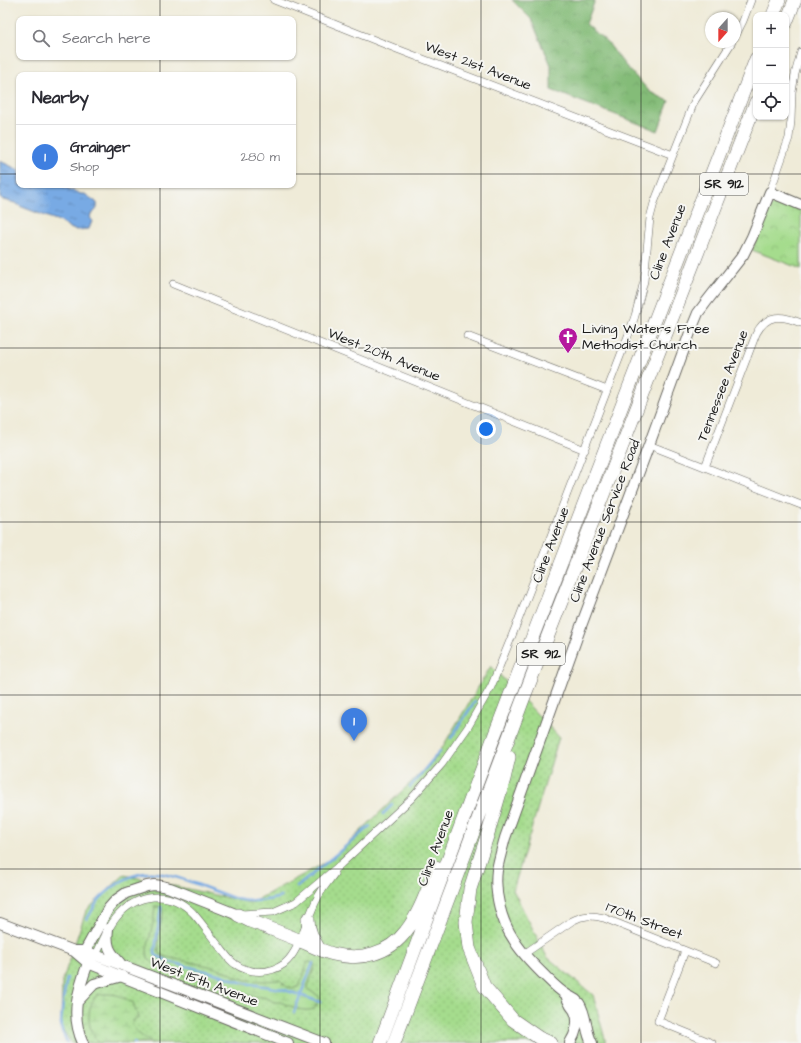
<!DOCTYPE html>
<meta charset="utf-8">
<style>
body{margin:0;font-family:"Architects Daughter",sans-serif;background:#f2f2f3;color:#2b2b33}
.controls{position:absolute;right:12px;top:12px;display:grid;overflow:hidden;border-radius:8px;box-shadow:0 1px 3px #0004}
.controls button{width:36px;height:36px;display:grid;place-items:center;padding:0;border:0;border-bottom:1px solid #e1e1e2;background:#fff;color:#2b2b33;font:20px sans-serif}
.compass{position:absolute;left:705px;top:12px;width:36px;height:36px;border-radius:50%;background:#fff;box-shadow:0 1px 3px #0004;rotate:201deg}
.you{position:absolute;left:486px;top:429px;width:14px;height:14px;margin:-10px;border:3px solid #fff;border-radius:50%;background:#1a73e8;box-shadow:0 0 0 6px #1a73e833}
.badge{display:grid;place-items:center;width:26px;height:26px;border-radius:50%;background:#0b8043;color:#fff;font-size:13px;font-weight:700}
.pin{position:absolute;translate:-50% -33px;filter:drop-shadow(0 1px 2px #0008)}
.pin::after{content:'';position:absolute;top:21px;width:14px;height:12px;background:inherit;clip-path:polygon(0 0,100% 0,50% 100%)}
.list{margin:0;padding:0;list-style:none}
h2{display:flex;justify-content:space-between;align-items:center;height:52px;margin:0;padding:0 16px;font-size:17px}
h2 small{font-size:13px;font-weight:400;color:#7c7c81}
.list li{display:grid;grid-template-columns:26px 1fr auto;gap:12px;align-items:center;box-sizing:border-box;height:64px;padding:0 16px;border-top:1px solid #e1e1e2}
.list b{display:block;font-size:15px;white-space:nowrap}
.list p{margin:0;font-size:13px;white-space:nowrap;color:#7c7c81}
.list em{font-size:13px;font-style:normal;color:#7c7c81}
.icon{flex:none;width:22px;height:22px;fill:none;stroke:currentColor;stroke-width:2;stroke-linecap:round;stroke-linejoin:round}
.map{position:relative;flex:none;width:801px;height:1043px;overflow:hidden}
.search{position:absolute;background:#fff;box-shadow:0 1px 3px #0004;left:16px;top:16px;width:280px;height:44px;display:flex;align-items:center;gap:10px;box-sizing:border-box;padding:0 14px;border-radius:8px;color:#7c7c81;font-size:15px}
.panel{position:absolute;background:#fff;box-shadow:0 1px 3px #0004;left:16px;top:72px;width:280px;height:116px;border-radius:8px}
.map>svg:first-child{display:block}
.grass{fill:url(#grass-dots);stroke:#607c54}
.forest{fill:url(#forest-crowns);stroke:#506c4a}
.wetland{fill:url(#wetland-marsh);stroke:#607c54}
.park{fill:url(#park-crowns);stroke:#607c54}
.water{fill:url(#water-ripples);stroke:#4a6380}
.lines{fill:none;stroke-linecap:round;stroke-linejoin:round}
.stream{stroke:#78aae4;stroke-width:2.5}
.street-casing{stroke:#66645e;stroke-width:8}
.secondary-casing{stroke:#66645e;stroke-width:12}
.highway-casing{stroke:#66645e;stroke-width:14}
.street{stroke:#fff;stroke-width:7}
.secondary{stroke:#fff;stroke-width:10}
.highway{stroke:#fff;stroke-width:13}
.grid{fill:none;stroke:#1c1c1c;stroke-width:1;stroke-opacity:0.55}
.labels{text-anchor:middle;dominant-baseline:central;stroke-width:4;stroke-linejoin:round;paint-order:stroke}
.shield{fill:#f6f6f2;stroke:#5d5d5c;stroke-width:1}
.shield-label{font-size:13px;font-weight:bold;fill:#1c1c1c}
.street-label{font-size:14px;fill:#1c1c1c;stroke:#f6f6f2}
.poi-label{font-size:14px;fill:#1c1c1c;stroke:#f6f6f2;text-anchor:start}
</style>
<div class="map">
<svg width="801" height="1043" viewBox="0 0 801 1043">
<defs>
<pattern id="grass-dots" width="8" height="8" patternUnits="userSpaceOnUse"><rect width="8" height="8" fill="#a5dc8d"/><path d="M2 2h.1M6 6h.1" fill="none" stroke="#8dbc79" stroke-width="1.8" stroke-linecap="round"/></pattern>
<pattern id="forest-crowns" width="20" height="18" patternUnits="userSpaceOnUse"><rect width="20" height="18" fill="#84bc78"/><path d="M2 6a3 3 0 1 1 6 0M12 15a3 3 0 1 1 6 0" fill="none" stroke="#71a167"/></pattern>
<pattern id="wetland-marsh" width="20" height="14" patternUnits="userSpaceOnUse"><rect width="20" height="14" fill="#a5dc8d"/><path d="M1 5h8M5 5V1M11 12h8M15 12V8" fill="none" stroke="#8dbc79"/></pattern>
<pattern id="park-crowns" width="20" height="18" patternUnits="userSpaceOnUse"><rect width="20" height="18" fill="#a5dc8d"/><path d="M2 6a3 3 0 1 1 6 0M12 15a3 3 0 1 1 6 0" fill="none" stroke="#8dbc79"/></pattern>
<pattern id="water-ripples" width="26" height="14" patternUnits="userSpaceOnUse"><rect width="26" height="14" fill="#78aae4"/><path d="M2 4q2-2 4 0t4 0M15 11q2-2 4 0t4 0" fill="none" stroke="#628ab8"/></pattern>
</defs>
<rect width="100%" height="100%" fill="#f6f6f2"/>
<filter id="ink" filterUnits="userSpaceOnUse"><feTurbulence type="fractalNoise" baseFrequency=".025" numOctaves="2"/><feDisplacementMap in="SourceGraphic" scale="8" xChannelSelector="R" yChannelSelector="G"/><feConvolveMatrix kernelMatrix="1 2 1 2 8 2 1 2 1" color-interpolation-filters="sRGB"/></filter>
<filter id="wash" filterUnits="userSpaceOnUse"><feTurbulence type="fractalNoise" baseFrequency=".012" numOctaves="4" result="noise"/><feDisplacementMap in="SourceGraphic" scale="16" xChannelSelector="R" yChannelSelector="G"/><feGaussianBlur stdDeviation="0.9" result="paint"/><feColorMatrix in="noise" values="0 0 0 0 0 0 0 0 0 0 0 0 0 0 0 0 0 1.4 0 .05"/><feComposite in="paint" operator="in"/></filter>
<g filter="url(#wash)">
<rect width="100%" height="100%" fill="#efebd8"/>
<path class="grass" d="M 491,666 L 559,737 L 513,890 L 547,957 L 593,995 L 606,1043 L 71,1043 L 61,1027 L 62,982 L 86,911 L 124,875 L 251,903 L 332,859 L 436,758 Z"/>
<path class="forest" d="M 512,0 L 595,0 L 586,24 L 608,43 L 624,64 L 650,92 L 669,101 L 658,131 L 551,90 L 551,65 L 531,19 Z"/>
<path class="wetland" d="M 155,906 L 162,907 L 163,913 L 158,936 L 159,950 L 160,954 L 166,957 L 209,966 L 228,972 L 237,977 L 246,980 L 262,981 L 280,980 L 287,987 L 292,988 L 298,987 L 303,978 L 306,966 L 308,962 L 311,962 L 315,965 L 307,989 L 319,996 L 320,999 L 314,1009 C 302,1013 291,1006 280,1002 C 274,1003 273,1001 268,999 C 263,996 255,997 249,995 C 240,992 232,988 222,988 L 178,974 L 163,968 L 154,964 L 148,958 L 147,950 L 153,923 Z
M 104,994 C 110,994 118,994 124,998 C 128,1000 128,1002 133,1002 L 138,1017 L 133,1021 L 132,1024 C 138,1036 143,1036 152,1043 L 99,1043 C 87,1029 85,1010 97,995 Z"/>
<path class="park" d="M 774,204 C 784,203 792,207 801,210 L 801,269 L 752,250 L 768,209 L 771,206 Z"/>
<path class="water" d="M 0,161 L 19,170 L 19,185 L 59,185 L 81,194 L 85,194 C 88,197 93,199 97,203 C 98,209 96,211 91,214 L 90,217 L 92,221 L 89,229 L 77,230 L 72,229 L 61,222 L 22,207 L 15,203 L 3,200 L 0,197 Z"/>
<g class="lines">
<path class="stream" d="M 451,738 L 475,701
M 410,787 L 440,751
M 383,814 L 392,805
M 297,887 L 370,826
M 161,907 L 155,950 L 155,954 L 157,956 L 170,962 L 222,975 L 240,982 L 250,984 L 282,989 L 320,1002
M 87,919 C 91,913 94,906 98,901 C 102,896 107,892 112,888 C 141,865 164,872 196,884 C 209,889 223,894 236,899 C 252,903 266,901 281,897
M 67,978 L 63,1000 L 61,1023 L 62,1031 L 67,1042
M 294,1012 L 313,963
M 134,1042 L 135,1043"/>
</g>
</g>
<g filter="url(#ink)">
<g class="lines">
<defs>
<path id="street" d="M 274,0 L 397,49 L 673,155
M 735,37 L 743,21 L 751,0
M 770,192 L 789,138 L 791,121 L 792,92 L 795,74 L 801,52
M 173,284 L 585,450
M 467,336 L 607,390
M 649,445 L 801,505
M 705,467 L 756,334 C 767,313 782,315 801,323
M 242,914 L 273,912 L 296,902 L 341,864 L 411,799 L 442,764 L 468,727 L 491,687 L 518,621 L 628,336 L 635,316 L 644,281 L 650,218 L 654,203 L 694,102 L 732,42
M 685,951 L 658,1021 L 712,1043
M 524,954 L 572,921 C 583,915 592,915 604,918 L 716,963
M 94,957 L 96,955 C 102,943 107,929 116,918 C 136,893 170,889 193,913 C 202,923 210,935 219,946 C 224,952 229,960 235,964 C 249,974 270,974 284,964 C 300,952 307,917 317,899 C 321,890 328,882 334,874"/>
<path id="secondary" d="M 0,923 L 74,951 L 88,963 L 288,1043
M 108,929 C 106,946 109,951 120,963
M 74,951 L 85,951 L 324,1043
M 87,958 L 85,951 L 108,909 L 116,900 L 126,893 L 147,886 L 154,885 L 162,886 L 170,888 L 238,915
M 566,995 C 567,998 568,1001 570,1004 C 571,1007 574,1009 575,1012 C 580,1022 575,1035 570,1043
M 77,1002 L 94,984 L 122,976
M 83,1043 C 70,1015 78,990 88,963
M 592,1043 C 585,1031 587,1015 579,1003 C 575,998 572,998 567,995 C 560,991 551,982 546,977 C 535,966 522,954 514,940 C 501,921 494,893 497,870 C 499,859 502,849 505,838 L 581,626 L 649,445 L 691,330 L 698,313 L 707,301 L 743,255 L 752,237 L 770,192 L 801,205"/>
<path id="highway" d="M 773,15 L 779,0
M 786,23 L 795,0
M 509,757 L 504,779 L 489,830 L 470,889 L 466,922 L 469,948 L 484,986 L 513,1020 L 539,1038 L 551,1043
M 238,915 L 250,921 C 267,927 283,934 299,940 C 310,945 321,951 333,954 C 360,961 389,954 406,931 C 420,913 428,888 436,868
M 308,919 C 308,931 313,939 319,949
M 380,1043 L 495,734 L 756,59
M 394,1043 L 522,702 L 692,267 L 756,102"/>
</defs>
<use href="#street" class="street-casing"/>
<use href="#secondary" class="secondary-casing"/>
<use href="#highway" class="highway-casing"/>
<use href="#street" class="street"/>
<use href="#secondary" class="secondary"/>
<use href="#highway" class="highway"/>
</g>
</g>
<path class="grid" d="M 160,0 L 160,19M 320,0 L 320,1043M 481,0 L 481,1043M 641,0 L 641,1043M 160,57 L 160,75M 0,174 L 19,174M 293,174 L 801,174M 160,185 L 160,1043M 0,348 L 801,348M 0,522 L 801,522M 0,695 L 801,695M 0,869 L 801,869"/>
<defs>
<symbol id="church-pin" viewBox="-11 -11 22 30"><path d="M0 17L-7.5 6A9.5 9.5 0 1 1 7.5 6Z" fill="#b5179e" stroke="#f6f6f2"/><path d="M-1.2-6h2.4v3.5h3.3v2.4h-3.3V6h-2.4V-.1h-3.3v-2.4h3.3Z" fill="#fff"/></symbol>
</defs>
<g fill-rule="evenodd">
<use href="#church-pin" x="557" y="326" width="22" height="30"/>
</g>
<g class="labels">
<g class="shield">
<rect x="700" y="173" width="48" height="22" rx="3"/>
<rect x="517" y="643" width="48" height="22" rx="3"/>
</g>
<g class="shield-label">
<text x="724" y="184">SR 912</text>
<text x="541" y="654">SR 912</text>
</g>
<g class="street-label">
<text transform="translate(478 66) rotate(21)">West 21st Avenue</text>
<text transform="translate(668 242) rotate(-69)">Cline Avenue</text>
<text transform="translate(384 355) rotate(22)">West 20th Avenue</text>
<text transform="translate(723 386) rotate(-69)">Tennessee Avenue</text>
<text transform="translate(605 521) rotate(-69)">Cline Avenue Service Road</text>
<text transform="translate(551 545) rotate(-69)">Cline Avenue</text>
<text transform="translate(436 848) rotate(-70)">Cline Avenue</text>
<text transform="translate(644 921) rotate(21)">170th Street</text>
<text transform="translate(204 982) rotate(21)">West 15th Avenue</text>
</g>
<g class="poi-label">
<text x="582" y="329">Living Waters Free<tspan x="582" dy="16">Methodist Church</tspan></text>
</g>
</g>
</svg>
<div class="controls">
<button>+</button>
<button>−</button>
<button><svg class="icon" aria-label="locate" viewBox="0 0 24 24"><circle cx="12" cy="12" r="6"/><path d="M12 2v4M12 18v4M2 12h4M18 12h4"/></svg></button>
</div>
<svg class="compass" viewBox="-18 -18 36 36"><path d="M0-13l5 13h-10z" fill="#e53935"/><path d="M0 13l5-13h-10z" fill="#7c7c81"/></svg>
<div class="you"></div>
<div class="pin badge" style="left:354px;top:741px;background:#3f7fe0">1</div>
<div class="search"><svg class="icon" aria-label="search" viewBox="0 0 24 24"><circle cx="10" cy="10" r="6"/><path d="M15 15l6 6"/></svg>Search here</div>
<section class="panel">
<h2>Nearby<small></small></h2>
<ul class="list">
<li><span class="badge" style="background:#3f7fe0">1</span><div><b>Grainger</b><p>Shop</p></div><em>280 m</em></li>
</ul>
</section>
</div>
